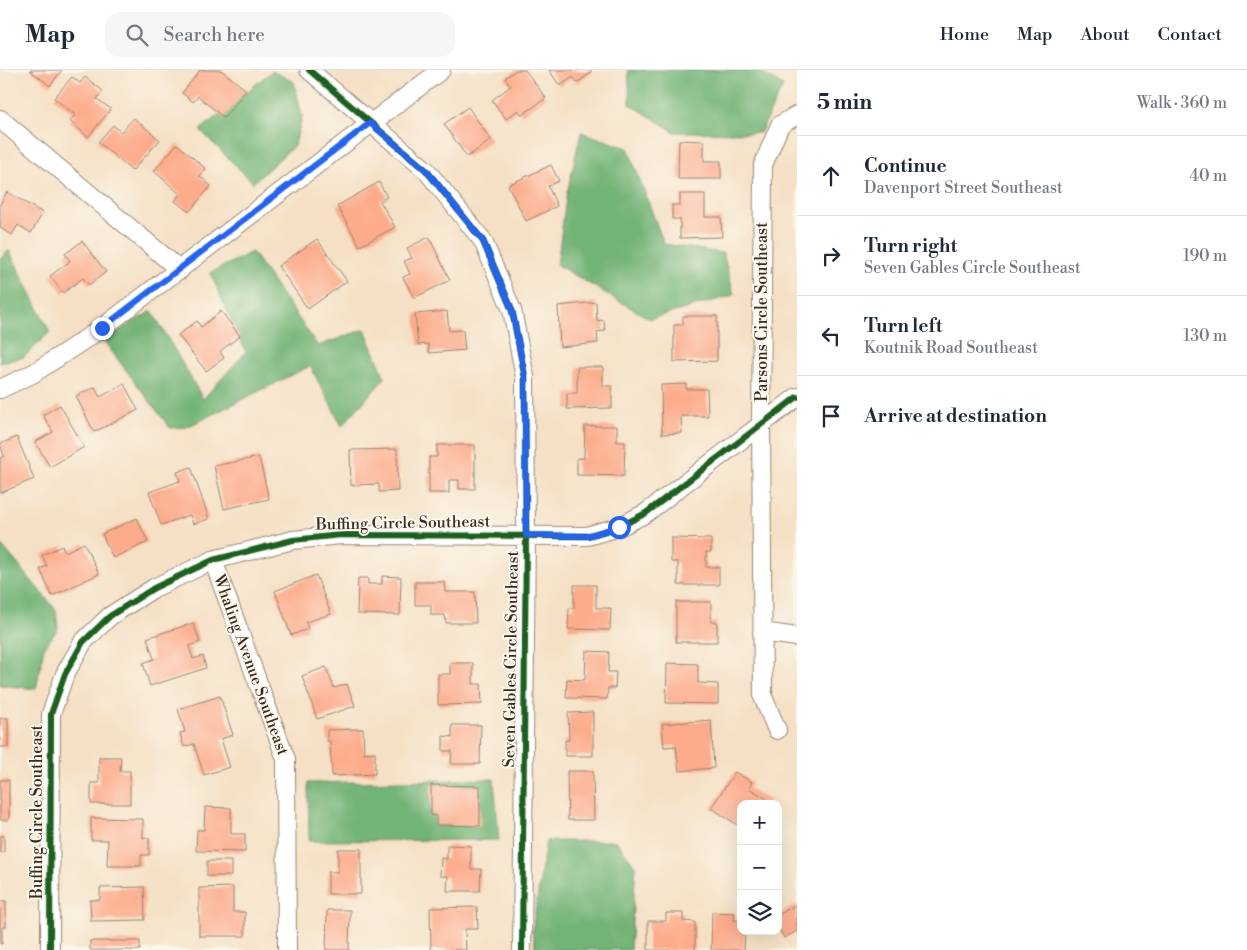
<!DOCTYPE html>
<meta charset="utf-8">
<style>
body{margin:0;font-family:"Libre Bodoni",serif;background:#f6f6f7;color:#1f2937}
.controls{position:absolute;right:15px;bottom:15px;display:grid;overflow:hidden;border-radius:10px;box-shadow:0 5px 20px #0002}
.controls button{width:45px;height:45px;display:grid;place-items:center;padding:0;border:0;border-bottom:1px solid #e0e1e3;background:#fff;color:#1f2937;font:25px sans-serif}
.stop{position:absolute;width:15px;height:15px;margin:-11px;border:4px solid #2563eb;border-radius:50%;background:#fff}
.stop.end{background:#2563eb;border-color:#fff;box-shadow:0 1px 5px #0008}
.list{margin:0;padding:0;list-style:none}
h2{display:flex;justify-content:space-between;align-items:center;height:65px;margin:0;padding:0 20px;font-size:21px}
h2 small{font-size:16px;font-weight:400;color:#747a83}
.list li{display:grid;grid-template-columns:32px 1fr auto;gap:15px;align-items:center;box-sizing:border-box;height:80px;padding:0 20px;border-top:1px solid #e0e1e3}
.list b{display:block;font-size:19px;white-space:nowrap}
.list p{margin:0;font-size:16px;white-space:nowrap;color:#747a83}
.list em{font-size:16px;font-style:normal;color:#747a83}
.icon{flex:none;width:28px;height:28px;fill:none;stroke:currentColor;stroke-width:2;stroke-linecap:round;stroke-linejoin:round}
.map{position:relative;flex:none;width:797px;height:880px;overflow:hidden}
header{display:flex;align-items:center;gap:30px;box-sizing:border-box;height:70px;padding:0 25px;background:#fff;border-bottom:1px solid #e0e1e3}
header strong{font-size:24px}
nav{display:flex;gap:28px;margin-inline-start:auto;font-size:18px}
.search{width:350px;height:45px;background:#f6f6f7;display:flex;align-items:center;gap:12px;box-sizing:border-box;padding:0 18px;border-radius:15px;color:#747a83;font-size:19px}
main{display:flex}
aside{flex:1;background:#fff}
.map>svg:first-child{display:block}
.forest{fill:#72b376;stroke:#566e4a}
.building{fill:#fcac8b}
.lines{fill:none;stroke-linecap:round;stroke-linejoin:round}
.minor-casing{stroke:#988572;stroke-width:20}
.minor{stroke:#fff;stroke-width:18}
.cycleway-casing{stroke:#fbf7ec;stroke-width:9}
.cycleway{stroke:#1b5e20;stroke-width:6}
.route{stroke:#2563eb;stroke-width:6}
.labels{text-anchor:middle;dominant-baseline:central;stroke-width:4;stroke-linejoin:round;paint-order:stroke}
.street-label{font-size:16px;fill:#3b2a1e;stroke:#fbf7ec}
</style>
<header>
<strong>Map</strong>
<div class="search"><svg class="icon" aria-label="search" viewBox="0 0 24 24"><circle cx="10" cy="10" r="6"/><path d="M15 15l6 6"/></svg>Search here</div>
<nav><a>Home</a><a>Map</a><a>About</a><a>Contact</a></nav>
</header>
<main>
<div class="map">
<svg width="797" height="880" viewBox="0 0 797 880">
<rect width="100%" height="100%" fill="#fbf7ec"/>
<filter id="ink" filterUnits="userSpaceOnUse"><feTurbulence type="fractalNoise" baseFrequency=".02" numOctaves="2"/><feDisplacementMap in="SourceGraphic" scale="10" xChannelSelector="R" yChannelSelector="G"/><feConvolveMatrix kernelMatrix="1 2 1 2 8 2 1 2 1" color-interpolation-filters="sRGB"/></filter>
<filter id="wash" filterUnits="userSpaceOnUse"><feTurbulence type="fractalNoise" baseFrequency=".0096" numOctaves="4" result="noise"/><feDisplacementMap in="SourceGraphic" scale="20" xChannelSelector="R" yChannelSelector="G"/><feGaussianBlur stdDeviation="1.12" result="paint"/><feColorMatrix in="noise" values="0 0 0 0 0 0 0 0 0 0 0 0 0 0 0 0 0 1.4 0 .05"/><feComposite in="paint" operator="in"/></filter>
<g filter="url(#wash)">
<rect width="100%" height="100%" fill="#f5e0c5"/>
<path class="forest" d="M 628,0 L 757,0 L 783,16 L 760,63 L 675,62 L 630,34 Z
M 272,1 L 294,12 L 302,46 L 295,75 L 253,113 L 200,60 Z
M 581,62 L 628,78 L 664,174 L 723,183 L 734,225 L 650,249 L 557,195 L 566,128 Z
M 9,180 L 50,262 L 24,287 L 0,293 L 0,189 Z
M 252,182 L 318,276 L 365,259 L 385,308 L 342,356 L 310,296 L 187,357 L 170,358 L 103,270 L 152,241 L 203,329 L 246,282 L 210,203 Z
M 0,473 L 56,540 L 58,559 L 44,578 L 36,619 L 0,615 Z
M 494,709 L 499,770 L 309,771 L 308,713 Z
M 546,771 L 616,771 L 636,797 L 630,880 L 536,880 L 532,862 Z"/>
<g id="blocks">
<path class="building" d="M 30,0 L 62,0 L 50,16 Z
M 200,0 L 221,0 L 246,20 L 224,48 L 198,26 L 193,32 L 182,23 Z
M 516,0 L 525,0 L 546,28 L 522,45 L 518,40 L 506,49 L 492,30 L 511,16 L 505,8 Z
M 549,0 L 590,0 L 592,2 L 577,13 L 573,7 L 560,16 Z
M 72,7 L 80,13 L 85,7 L 103,21 L 97,29 L 111,39 L 88,67 L 70,51 L 75,45 L 54,28 Z
M 468,37 L 491,70 L 467,87 L 444,54 Z
M 134,48 L 160,70 L 132,101 L 98,72 L 113,55 L 121,62 Z
M 679,70 L 704,71 L 704,91 L 721,91 L 721,109 L 678,109 Z
M 177,74 L 206,99 L 200,106 L 211,116 L 189,142 L 175,131 L 180,124 L 154,101 Z
M 551,95 L 559,111 L 548,116 L 557,136 L 526,151 L 508,115 Z
M 379,112 L 387,127 L 380,131 L 395,157 L 360,176 L 337,136 Z
M 7,122 L 43,143 L 31,163 L 18,155 L 12,165 L 0,158 L 0,134 Z
M 680,124 L 705,124 L 705,147 L 721,147 L 722,167 L 680,168 L 680,149 L 672,149 L 672,135 L 680,135 Z
M 429,167 L 450,210 L 414,228 L 403,207 L 410,204 L 404,191 L 412,188 L 407,178 Z
M 317,169 L 347,211 L 308,239 L 278,196 Z
M 82,171 L 106,202 L 89,215 L 83,208 L 63,223 L 50,206 L 70,191 L 65,184 Z
M 596,232 L 597,251 L 604,250 L 605,261 L 597,262 L 598,273 L 560,277 L 558,236 Z
M 221,241 L 240,266 L 220,281 L 224,288 L 206,301 L 178,265 L 197,251 L 201,257 Z
M 447,241 L 449,261 L 463,260 L 465,280 L 429,283 L 428,274 L 418,275 L 415,244 Z
M 683,246 L 717,246 L 717,291 L 674,292 L 674,255 L 683,255 Z
M 577,297 L 603,297 L 603,316 L 612,316 L 612,338 L 567,339 L 567,323 L 577,323 Z
M 124,314 L 138,340 L 94,362 L 76,326 L 95,317 L 100,327 Z
M 686,314 L 686,319 L 707,319 L 708,346 L 681,346 L 682,363 L 662,364 L 661,315 Z
M 60,335 L 84,377 L 50,397 L 35,372 L 53,362 L 43,345 Z
M 585,356 L 617,356 L 617,372 L 625,372 L 624,406 L 577,405 L 577,388 L 584,388 Z
M 17,367 L 34,409 L 0,423 L 0,388 L 4,386 L 0,374 Z
M 437,375 L 475,375 L 475,419 L 459,419 L 459,410 L 449,410 L 449,423 L 429,423 L 429,387 L 437,387 Z
M 397,379 L 398,421 L 379,422 L 379,414 L 351,415 L 350,380 Z
M 259,387 L 269,429 L 224,439 L 214,396 Z
M 191,397 L 209,449 L 193,454 L 190,445 L 161,455 L 149,422 L 180,411 L 177,402 Z
M 137,448 L 148,472 L 113,488 L 102,464 Z
M 671,468 L 711,469 L 711,482 L 706,482 L 706,497 L 719,497 L 719,515 L 678,515 L 678,492 L 671,492 Z
M 84,473 L 99,504 L 52,526 L 40,499 L 47,496 L 42,485 L 62,476 L 65,482 Z
M 316,505 L 331,544 L 306,552 L 308,559 L 291,565 L 275,521 Z
M 382,506 L 401,507 L 400,545 L 357,544 L 358,508 L 368,508 L 368,514 L 382,514 Z
M 415,512 L 444,512 L 445,522 L 475,522 L 476,553 L 446,553 L 445,545 L 431,545 L 431,535 L 415,535 Z
M 574,515 L 596,515 L 596,538 L 611,538 L 610,560 L 568,559 L 569,538 L 574,538 Z
M 676,532 L 711,532 L 711,552 L 717,552 L 717,572 L 676,572 Z
M 193,553 L 200,572 L 189,576 L 193,589 L 203,586 L 206,598 L 150,616 L 143,593 L 154,589 L 147,568 Z
M 586,581 L 609,582 L 608,602 L 616,602 L 615,618 L 608,618 L 607,629 L 566,628 L 567,609 L 585,610 Z
M 450,593 L 473,593 L 473,614 L 481,614 L 482,634 L 438,635 L 438,604 L 450,604 Z
M 667,593 L 698,594 L 698,613 L 718,614 L 718,634 L 666,633 Z
M 326,597 L 334,618 L 347,614 L 355,636 L 317,649 L 302,606 Z
M 220,626 L 233,665 L 221,669 L 230,697 L 204,705 L 194,674 L 184,677 L 180,663 L 185,662 L 178,639 Z
M 593,642 L 593,686 L 565,686 L 565,670 L 569,670 L 568,643 Z
M 0,648 L 8,648 L 8,677 L 0,677 Z
M 711,650 L 714,698 L 679,701 L 676,676 L 664,677 L 662,654 Z
M 452,655 L 481,655 L 480,694 L 451,694 L 452,681 L 443,681 L 443,666 L 452,667 Z
M 363,659 L 364,683 L 375,682 L 375,704 L 332,706 L 330,671 L 327,671 L 327,660 Z
M 99,687 L 121,687 L 120,701 L 130,701 L 130,734 L 91,734 L 91,713 L 99,713 Z
M 567,701 L 593,701 L 594,750 L 568,750 Z
M 735,702 L 752,712 L 749,718 L 772,732 L 741,734 L 741,757 L 711,738 Z
M 0,710 L 9,710 L 9,750 L 0,750 Z
M 431,715 L 480,716 L 480,756 L 436,755 L 436,746 L 431,745 Z
M 205,737 L 231,738 L 231,764 L 245,764 L 245,782 L 196,781 L 197,760 L 204,760 Z
M 91,748 L 143,749 L 143,768 L 149,768 L 149,785 L 141,785 L 141,796 L 107,796 L 108,770 L 91,770 Z
M 0,766 L 4,766 L 4,782 L 0,782 Z
M 447,775 L 471,776 L 471,799 L 481,799 L 480,821 L 447,821 L 448,806 L 440,806 L 441,788 L 447,789 Z
M 338,779 L 361,779 L 361,824 L 328,824 L 328,802 L 338,802 Z
M 207,791 L 231,791 L 231,806 L 207,806 Z
M 144,817 L 145,850 L 91,851 L 90,830 L 100,830 L 100,818 Z
M 233,817 L 233,842 L 245,842 L 245,866 L 199,866 L 199,818 Z
M 0,831 L 6,831 L 6,857 L 2,857 L 2,874 L 0,874 Z
M 797,834 L 797,861 L 784,868 L 778,857 L 778,845 Z
M 477,837 L 478,859 L 465,859 L 466,880 L 431,880 L 430,838 Z
M 327,840 L 350,840 L 349,880 L 326,880 Z
M 712,842 L 735,843 L 734,850 L 741,851 L 741,861 L 745,861 L 744,880 L 711,880 Z
M 666,843 L 683,843 L 683,851 L 695,852 L 695,880 L 648,880 L 648,851 L 666,851 Z
M 90,871 L 140,871 L 140,880 L 90,880 Z"/>
</g>
</g>
<g filter="url(#ink)">
<use href="#blocks" fill-opacity="0" stroke="#988572" stroke-width="1"/>
<g class="lines">
<defs>
<path id="minor" d="M 309,0 L 426,100 L 483,171 L 512,240 L 525,307 L 526,465 L 522,880
M 0,49 L 180,200
M 0,319 L 34,303 L 102,258 L 441,0
M 213,490 L 286,689 L 287,880
M 762,562 L 797,567
M 777,660 L 763,627 L 761,354 L 763,95 L 780,55 L 797,45
M 50,880 L 51,644 L 65,604 L 83,572 L 110,546 L 154,518 L 213,490 L 293,470 L 341,465 L 587,466 L 619,457 L 646,443 L 797,327"/>
</defs>
<use href="#minor" class="minor-casing"/>
<use href="#minor" class="minor"/>
<defs>
<path id="cycleway" d="M 309,0 L 426,100 L 483,171 L 512,240 L 525,307 L 526,465 L 522,880
M 50,880 L 51,644 L 65,604 L 83,572 L 110,546 L 154,518 L 213,490 L 293,470 L 341,465 L 587,466 L 619,457 L 646,443 L 797,327"/>
</defs>
<use href="#cycleway" class="cycleway-casing"/>
<use href="#cycleway" class="cycleway"/>
</g>
</g>
<g class="lines" filter="url(#ink)">
<path class="route" d="M 102,258 L 370,53 L 426,100 L 483,171 L 512,240 L 525,307 L 526,465 L 587,466 L 619,457"/>
</g>
<g class="labels">
<g class="street-label">
<text transform="translate(762 242) rotate(-90)">Parsons Circle Southeast</text>
<text transform="translate(403 453) rotate(-1)">Buffing Circle Southeast</text>
<text transform="translate(511 589) rotate(-89)">Seven Gables Circle Southeast</text>
<text transform="translate(251 595) rotate(70)">Whaling Avenue Southeast</text>
<text transform="translate(37 742) rotate(-90)">Buffing Circle Southeast</text>
</g>
</g>
</svg>
<div class="controls">
<button>+</button>
<button>−</button>
<button><svg class="icon" aria-label="layers" viewBox="0 0 24 24"><path d="M12 4l9 5-9 5-9-5zM3 14l9 5 9-5"/></svg></button>
</div>
<div class="stop" style="left:619px;top:457px"></div>
<div class="stop end" style="left:102px;top:258px"></div>
</div>
<aside>
<h2>5 min<small>Walk · 360 m</small></h2>
<ul class="list">
<li><svg class="icon" aria-label="ahead" viewBox="0 0 24 24"><path d="M12 20V5M6 11l6-6 6 6"/></svg><div><b>Continue</b><p>Davenport Street Southeast</p></div><em>40 m</em></li>
<li><svg class="icon" aria-label="right" viewBox="0 0 24 24"><path d="M7 20v-9h11M14 6l5 5-5 5"/></svg><div><b>Turn right</b><p>Seven Gables Circle Southeast</p></div><em>190 m</em></li>
<li><svg class="icon" aria-label="left" viewBox="0 0 24 24"><path d="M17 20v-9H6M10 6l-5 5 5 5"/></svg><div><b>Turn left</b><p>Koutnik Road Southeast</p></div><em>130 m</em></li>
<li><svg class="icon" aria-label="arrive" viewBox="0 0 24 24"><path d="M6 21V4h12l-3 4 3 4H6"/></svg><div><b>Arrive at destination</b></div></li>
</ul>
</aside>
</main>
